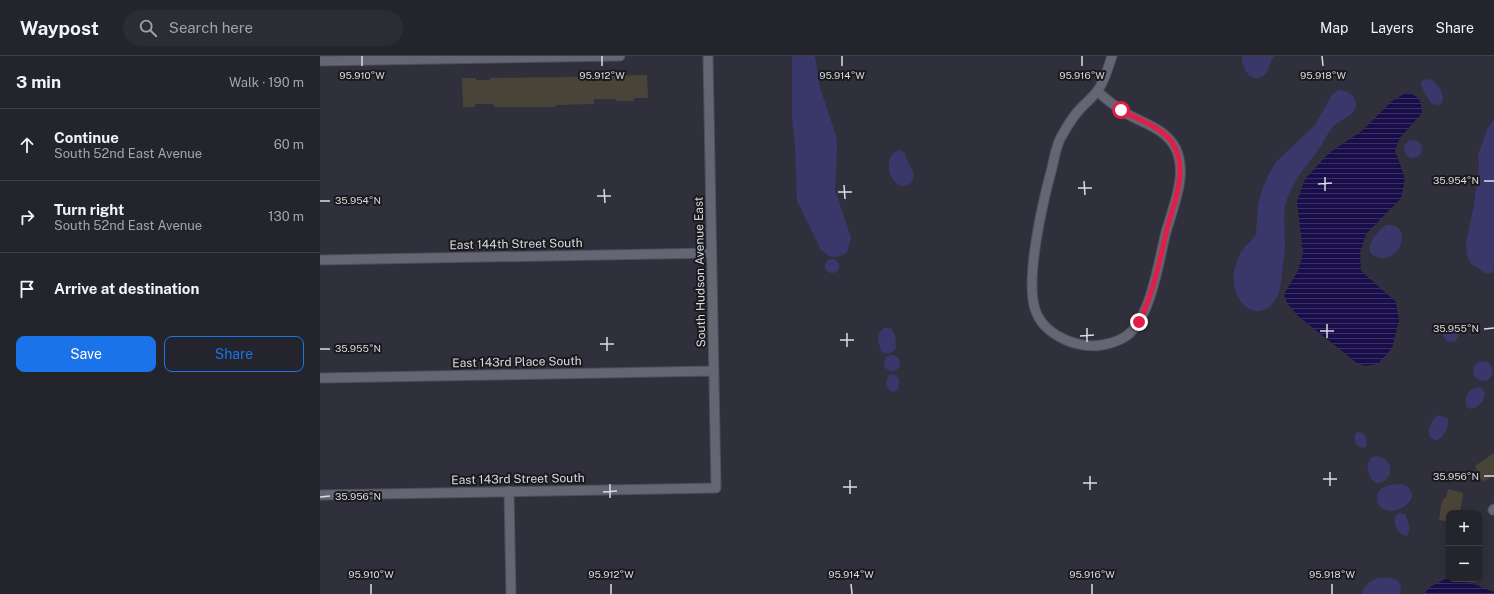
<!DOCTYPE html>
<meta charset="utf-8">
<style>
body{margin:0;font-family:"Public Sans",sans-serif;background:#2c2c35;color:#f1f3f6}
.controls{position:absolute;right:12px;bottom:12px;display:grid;overflow:hidden;border-radius:8px;box-shadow:0 2px 6px #0003}
.controls button{width:36px;height:36px;display:grid;place-items:center;padding:0;border:0;border-bottom:1px solid #414149;background:#24242d;color:#f1f3f6;font:20px sans-serif}
.stop{position:absolute;width:12px;height:12px;margin:-9px;border:3px solid #e11d48;border-radius:50%;background:#fff}
.stop.end{background:#e11d48;border-color:#fff;box-shadow:0 1px 4px #0008}
.list{margin:0;padding:0;list-style:none}
h2{display:flex;justify-content:space-between;align-items:center;height:52px;margin:0;padding:0 16px;font-size:17px}
h2 small{font-size:13px;font-weight:400;color:#a3a4aa}
.list li{display:grid;grid-template-columns:26px 1fr auto;gap:12px;align-items:center;box-sizing:border-box;height:72px;padding:0 16px;border-top:1px solid #414149}
.list b{display:block;font-size:15px;white-space:nowrap}
.list p{margin:0;font-size:13px;white-space:nowrap;color:#a3a4aa}
.list em{font-size:13px;font-style:normal;color:#a3a4aa}
.actions{display:flex;gap:8px;padding:12px 16px}
.actions a{flex:1;padding:9px 0;border:1px solid #1a73e8;border-radius:8px;text-align:center;font-size:14px;color:#1a73e8}
.actions .main{background:#1a73e8;color:#fff}
.icon{flex:none;width:22px;height:22px;fill:none;stroke:currentColor;stroke-width:2;stroke-linecap:round;stroke-linejoin:round}
.map{position:relative;flex:none;width:1174px;height:538px;overflow:hidden}
header{display:flex;align-items:center;gap:24px;box-sizing:border-box;height:56px;padding:0 20px;background:#24242d;border-bottom:1px solid #414149}
header strong{font-size:19px}
nav{display:flex;gap:22px;margin-inline-start:auto;font-size:14px}
.search{width:280px;height:36px;background:#2c2c35;display:flex;align-items:center;gap:10px;box-sizing:border-box;padding:0 14px;border-radius:22px;color:#a3a4aa;font-size:15px}
main{display:flex}
aside{flex:1;background:#24242d}
.map>svg:first-child{display:block}
.green{fill:#3a386b}
.water{fill:url(#water-rules)}
.building{fill:#4a4438}
.lines{fill:none;stroke-linecap:round;stroke-linejoin:round}
.minor-casing{stroke:#4e4f59;stroke-width:11}
.minor{stroke:#656674;stroke-width:9}
.route{stroke:#e11d48;stroke-width:5}
.ticks{fill:none;stroke:#dadbe3;stroke-width:1.5}
.labels{text-anchor:middle;dominant-baseline:central;stroke-width:4;stroke-linejoin:round;paint-order:stroke}
.street-label{font-size:12px;fill:#dadbe3;stroke:#19191e}
.ticks-label{font-size:10px;text-anchor:middle;fill:#dadbe3;stroke:#19191e;stroke-width:4;stroke-linejoin:round;paint-order:stroke}
</style>
<header>
<strong>Waypost</strong>
<div class="search"><svg class="icon" aria-label="search" viewBox="0 0 24 24"><circle cx="10" cy="10" r="6"/><path d="M15 15l6 6"/></svg>Search here</div>
<nav><a>Map</a><a>Layers</a><a>Share</a></nav>
</header>
<main>
<aside>
<h2>3 min<small>Walk · 190 m</small></h2>
<ul class="list">
<li><svg class="icon" aria-label="ahead" viewBox="0 0 24 24"><path d="M12 20V5M6 11l6-6 6 6"/></svg><div><b>Continue</b><p>South 52nd East Avenue</p></div><em>60 m</em></li>
<li><svg class="icon" aria-label="right" viewBox="0 0 24 24"><path d="M7 20v-9h11M14 6l5 5-5 5"/></svg><div><b>Turn right</b><p>South 52nd East Avenue</p></div><em>130 m</em></li>
<li><svg class="icon" aria-label="arrive" viewBox="0 0 24 24"><path d="M6 21V4h12l-3 4 3 4H6"/></svg><div><b>Arrive at destination</b></div></li>
</ul>
<div class="actions"><a class="main">Save</a><a>Share</a></div>
</aside>
<div class="map">
<svg width="1174" height="538" viewBox="0 0 1174 538">
<defs>
<pattern id="water-rules" width="6" height="5" patternUnits="userSpaceOnUse"><rect width="6" height="5" fill="#1a0e4a"/><path d="M0 2.5h6" fill="none" stroke="#3b3064"/></pattern>
</defs>
<rect width="100%" height="100%" fill="#30303c"/>
<path class="green" d="M 472,0 L 495,0 L 500,32 L 516,80 L 517,93 L 515,134 L 531,182 L 527,196 L 523,199 L 516,201 L 509,200 L 501,194 L 477,145 L 475,88 L 472,62 Z
M 922,0 L 954,0 C 949,6 950,15 944,19 C 931,30 921,11 922,0 Z
M 1105,23 L 1112,24 C 1119,29 1127,41 1120,49 L 1112,48 L 1105,38 L 1101,28 L 1102,25 Z
M 1018,34 C 1028,33 1040,43 1035,53 C 1031,62 1020,63 1014,70 C 1008,75 1005,84 1001,90 C 993,102 983,112 976,125 C 972,132 967,141 965,150 C 963,162 965,176 965,189 C 965,198 963,207 962,216 C 961,225 961,235 956,243 C 937,271 910,245 914,217 C 915,209 919,198 924,192 C 928,187 933,184 936,178 L 938,148 L 943,131 L 950,116 L 956,106 L 995,69 L 1012,39 Z
M 1174,63 L 1174,214 L 1171,217 L 1166,217 L 1151,208 L 1147,200 L 1146,187 L 1154,149 L 1159,109 L 1158,99 L 1167,74 Z
M1084 93a9 9 0 1 1 18 0a9 9 0 1 1-18 0Z
M 579,94 L 584,96 L 587,104 L 594,118 L 592,126 C 575,143 557,102 579,94 Z
M 1067,169 C 1093,167 1081,205 1061,202 C 1038,199 1055,175 1067,169 Z
M505 210a7 7 0 1 1 14 0a7 7 0 1 1-14 0Z
M1123 278a8 8 0 1 1 16 0a8 8 0 1 1-16 0Z
M 564,272 L 568,272 L 572,273 L 575,280 L 576,292 C 572,298 567,299 561,295 L 558,285 L 559,277 Z
M564 307a8 8 0 1 1 16 0a8 8 0 1 1-16 0Z
M1153 315a10 10 0 1 1 20 0a10 10 0 1 1-20 0Z
M 571,318 L 576,319 L 579,324 L 578,333 L 574,336 L 569,334 L 566,328 L 568,320 Z
M 1159,331 L 1163,333 L 1165,337 L 1163,345 L 1157,351 L 1150,353 L 1146,350 C 1145,339 1148,333 1159,331 Z
M 1118,359 L 1128,363 C 1129,372 1125,379 1118,384 C 1103,384 1109,365 1118,359 Z
M 1037,376 L 1042,377 L 1046,381 L 1047,389 L 1044,392 C 1036,391 1034,386 1035,379 Z
M 1058,400 C 1088,410 1055,445 1048,415 C 1047,410 1048,405 1052,401 Z
M 1082,428 C 1107,438 1079,461 1064,453 C 1060,451 1057,448 1057,443 C 1057,429 1071,429 1082,428 Z
M 1079,457 L 1085,458 C 1088,465 1091,472 1088,479 L 1086,480 C 1077,477 1072,467 1076,459 Z
M 1059,522 C 1069,521 1077,521 1081,530 L 1080,538 L 1042,538 C 1044,529 1050,524 1059,522 Z"/>
<path class="water" d="M 1087,36 C 1098,40 1102,44 1102,57 L 1080,82 L 1075,94 L 1085,123 L 1081,142 L 1046,178 L 1040,197 L 1041,215 L 1076,246 L 1079,265 L 1072,292 L 1058,308 L 1045,310 L 1037,307 L 978,260 L 967,247 L 964,238 L 978,215 L 983,197 L 977,145 L 985,123 L 1009,97 L 1043,74 L 1071,46 Z
M 1125,523 L 1140,523 L 1174,536 L 1174,538 L 1104,538 L 1110,531 Z"/>
<path class="building" d="M 283,19 L 292,19 L 292,20 L 327,19 L 328,42 L 314,42 L 314,45 L 296,45 L 296,43 L 274,43 L 274,48 L 236,49 L 236,51 L 174,51 L 174,48 L 155,48 L 155,51 L 143,51 L 142,22 L 156,22 L 156,24 L 170,24 L 170,22 L 261,21 L 283,20 Z
M 1174,397 L 1174,419 L 1163,426 L 1155,415 L 1157,413 L 1155,410 Z
M 1128,433 L 1143,437 L 1140,457 L 1129,457 L 1129,466 L 1119,464 L 1121,449 L 1124,442 L 1126,442 Z"/>
<g class="lines">
<defs>
<path id="minor" d="M 0,5 L 300,0
M 777,35 C 787,44 796,51 807,58 C 825,68 846,73 856,93 C 860,102 861,113 860,123 C 858,141 851,159 846,176 C 839,204 832,254 812,275 C 805,283 793,287 782,289 C 757,293 723,279 715,253 C 705,222 723,145 732,112 C 734,102 736,92 740,83 C 746,72 753,60 761,52 C 767,46 773,41 778,34 C 785,24 788,12 792,0
M 0,204 L 392,197
M 0,322 L 394,315
M 189,435 L 191,538
M 0,439 L 396,432 L 388,0
M 1173,454 L 1174,453"/>
</defs>
<use href="#minor" class="minor-casing"/>
<use href="#minor" class="minor"/>
</g>
<g class="lines">
<path class="route" d="M 801,54 C 818,64 840,70 852,86 C 858,95 860,105 860,115 C 860,133 853,152 848,169 C 840,202 834,236 819,266"/>
</g>
<path class="ticks" d="M 42,0 L 42,10M 282,0 L 282,10M 522,0 L 522,10M 762,0 L 762,10M 1002,0 L 1003,10M 1005,121 L 1005,135M 764,125 L 765,139M 1164,125 L 1174,125M 998,128 L 1012,127M 524,129 L 525,143M 758,132 L 772,132M 284,133 L 285,147M 518,136 L 532,136M 277,140 L 291,140M 0,145 L 10,145M 1007,268 L 1007,282M 767,272 L 767,286M 1164,273 L 1174,272M 1000,275 L 1014,275M 527,277 L 527,291M 760,280 L 774,279M 287,281 L 287,295M 520,284 L 534,284M 280,288 L 294,288M 0,293 L 10,293M 1010,416 L 1010,430M 770,420 L 770,434M 1164,420 L 1174,420M 1003,423 L 1017,423M 530,424 L 530,438M 763,427 L 777,427M 290,428 L 290,442M 523,431 L 537,431M 283,436 L 297,435M 0,441 L 10,440M 51,528 L 51,538M 291,528 L 291,538M 531,528 L 532,538M 772,528 L 772,538M 1012,528 L 1012,538"/>
<g class="labels">
<g class="street-label">
<text transform="translate(196 188) rotate(-1)">East 144th Street South</text>
<text transform="translate(380 216) rotate(-91)">South Hudson Avenue East</text>
<text transform="translate(197 306) rotate(-1)">East 143rd Place South</text>
<text transform="translate(198 423) rotate(-1)">East 143rd Street South</text>
</g>
</g>
<g class="ticks-label">
<text x="42" y="23">95.910°W</text>
<text x="282" y="23">95.912°W</text>
<text x="522" y="23">95.914°W</text>
<text x="762" y="23">95.916°W</text>
<text x="1003" y="23">95.918°W</text>
<text x="1136" y="128">35.954°N</text>
<text x="38" y="148">35.954°N</text>
<text x="1136" y="276">35.955°N</text>
<text x="38" y="296">35.955°N</text>
<text x="1136" y="424">35.956°N</text>
<text x="38" y="444">35.956°N</text>
<text x="51" y="522">95.910°W</text>
<text x="291" y="522">95.912°W</text>
<text x="531" y="522">95.914°W</text>
<text x="772" y="522">95.916°W</text>
<text x="1012" y="522">95.918°W</text>
</g>
</svg>
<div class="controls">
<button>+</button>
<button>−</button>
</div>
<div class="stop" style="left:801px;top:54px"></div>
<div class="stop end" style="left:819px;top:266px"></div>
</div>
</main>
